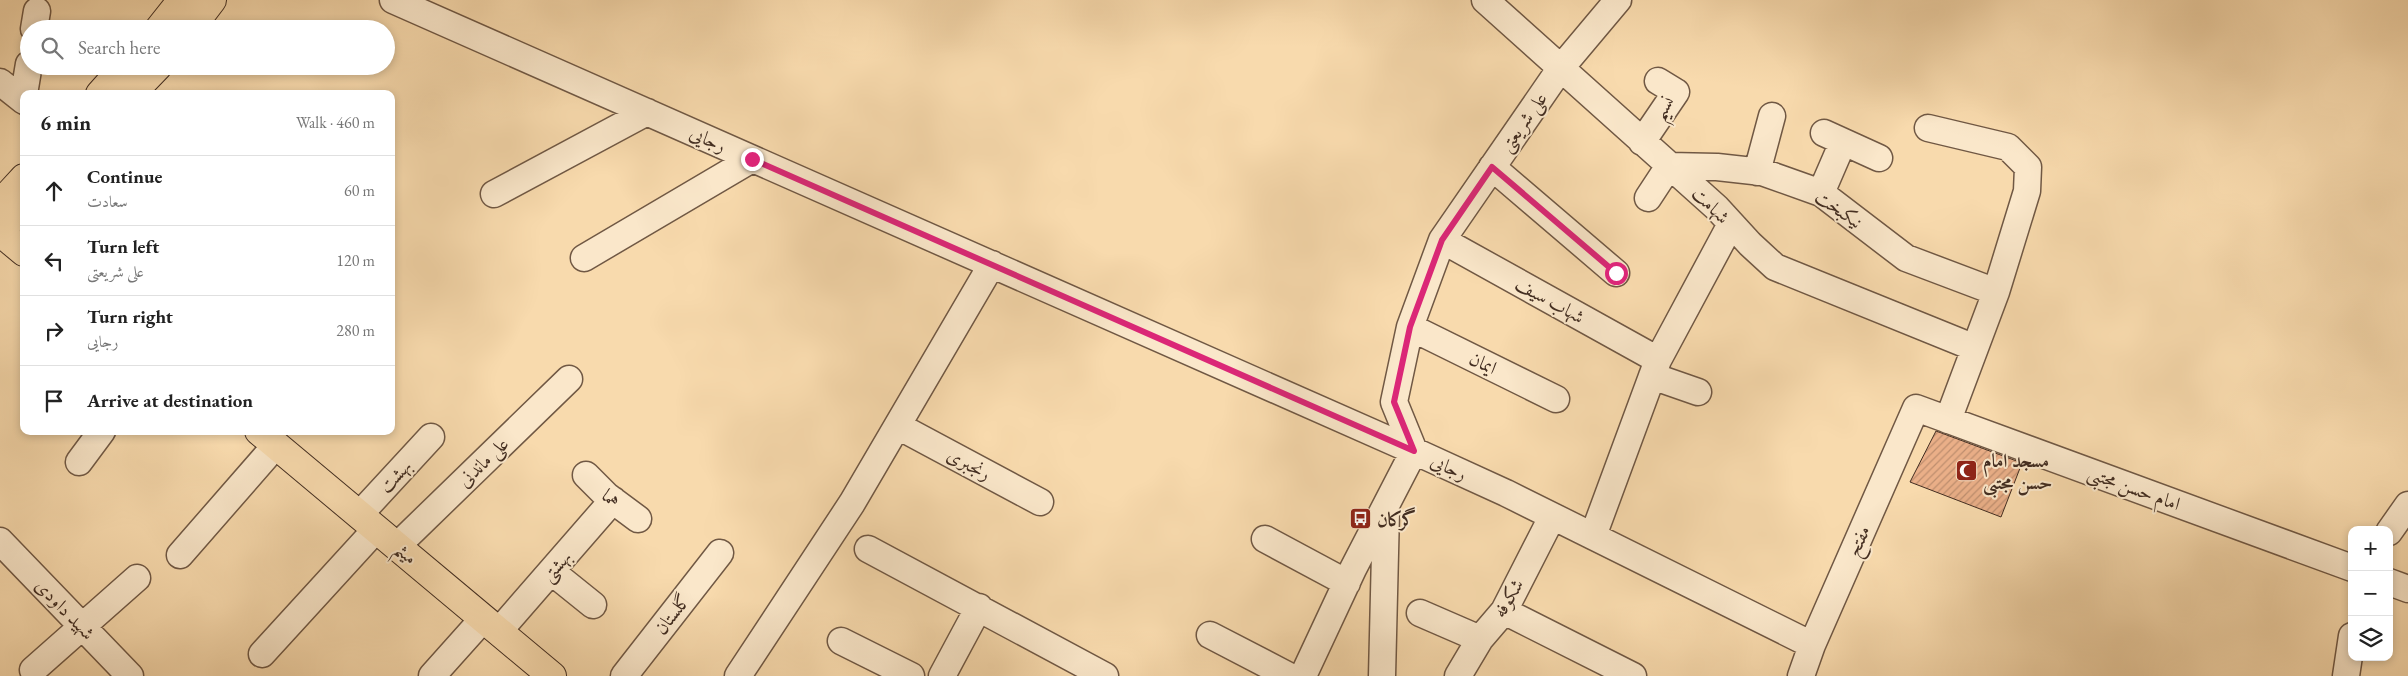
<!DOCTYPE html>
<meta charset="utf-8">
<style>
body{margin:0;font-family:"EB Garamond",Amiri,serif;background:#f2f2f2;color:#222}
.controls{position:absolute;right:15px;bottom:15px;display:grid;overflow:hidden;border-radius:10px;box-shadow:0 2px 8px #0003}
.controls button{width:45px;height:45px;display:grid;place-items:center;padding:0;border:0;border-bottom:1px solid #e0e0e0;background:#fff;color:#222;font:25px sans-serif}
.stop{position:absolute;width:15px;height:15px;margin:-11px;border:4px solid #db2777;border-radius:50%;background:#fff}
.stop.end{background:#db2777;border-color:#fff;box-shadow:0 1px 5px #0008}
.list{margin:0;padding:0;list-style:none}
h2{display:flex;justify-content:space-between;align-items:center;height:65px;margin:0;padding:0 20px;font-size:21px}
h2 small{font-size:16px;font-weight:400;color:#767676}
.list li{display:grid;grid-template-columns:32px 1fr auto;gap:15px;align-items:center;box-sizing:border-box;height:70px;padding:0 20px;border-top:1px solid #e0e0e0}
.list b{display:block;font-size:19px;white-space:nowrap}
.list p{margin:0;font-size:16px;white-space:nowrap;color:#767676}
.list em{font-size:16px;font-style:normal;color:#767676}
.icon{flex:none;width:28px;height:28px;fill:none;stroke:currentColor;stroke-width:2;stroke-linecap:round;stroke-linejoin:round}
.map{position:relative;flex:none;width:2408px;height:676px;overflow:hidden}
.search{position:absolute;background:#fff;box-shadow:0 2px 8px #0003;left:20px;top:20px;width:375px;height:55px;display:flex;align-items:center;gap:12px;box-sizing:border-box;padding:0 18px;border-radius:28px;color:#767676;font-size:19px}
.panel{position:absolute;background:#fff;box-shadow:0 2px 8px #0003;left:20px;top:90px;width:375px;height:345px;border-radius:10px}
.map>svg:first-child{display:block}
.building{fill:url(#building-hatch);stroke:#422d21}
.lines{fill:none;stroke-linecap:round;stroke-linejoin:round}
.minor-casing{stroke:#705844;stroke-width:29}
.major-casing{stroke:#422d21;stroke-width:30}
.minor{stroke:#fae7ca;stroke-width:26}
.major{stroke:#f8daad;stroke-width:28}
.route{stroke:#db2777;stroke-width:6}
.labels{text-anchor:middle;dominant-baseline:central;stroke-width:4;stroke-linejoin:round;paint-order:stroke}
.street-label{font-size:19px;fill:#422d21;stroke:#fae7ca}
.poi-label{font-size:19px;font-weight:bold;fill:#422d21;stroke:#fae7ca;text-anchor:start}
</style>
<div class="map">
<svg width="2408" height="676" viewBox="0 0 2408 676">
<defs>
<pattern id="building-hatch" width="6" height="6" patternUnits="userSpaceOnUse" patternTransform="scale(1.25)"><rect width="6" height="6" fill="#eaaf88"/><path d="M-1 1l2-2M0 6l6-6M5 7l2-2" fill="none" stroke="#bf8f6f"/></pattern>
</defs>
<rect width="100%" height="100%" fill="#f8daad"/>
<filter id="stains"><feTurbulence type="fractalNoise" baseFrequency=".004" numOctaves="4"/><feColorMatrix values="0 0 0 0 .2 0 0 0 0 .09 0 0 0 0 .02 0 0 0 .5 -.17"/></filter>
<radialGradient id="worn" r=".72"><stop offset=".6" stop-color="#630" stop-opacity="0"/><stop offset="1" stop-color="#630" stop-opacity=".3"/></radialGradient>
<path class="building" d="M 1936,431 L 2022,463 L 2001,517 L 1910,482 Z"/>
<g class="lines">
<defs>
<path id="minor" d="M 393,0 L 1414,451 L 1506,493 L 1812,645
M 1485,0 L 1717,208 L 1750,244 L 1775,267 L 1975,348
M 34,29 L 37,11
M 0,82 L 24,101
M 24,94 L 29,64
M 1928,128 L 2008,147 L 2028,167 L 2027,191 L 1996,292 L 1948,420
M 1824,133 L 1879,158
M 1642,142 L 1676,92 L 1658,81
M 1492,167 L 1616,273
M 1757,172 L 1772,116
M 1821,193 L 1843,142
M 494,194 L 647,112
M 1648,198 L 1669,166 L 1717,167 L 1762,172 L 1821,193 L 1906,258 L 1996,292
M 1442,240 L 1658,360
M 584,258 L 752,159
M 1410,327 L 1556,399
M 1652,376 L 1698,392
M 898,426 L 1040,502
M 1414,451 L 1394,402 L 1410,327 L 1442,240 L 1560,69 L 1618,0
M 79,462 L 102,431
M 586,475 L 607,496 L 638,519
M 359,515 L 431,437
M 2389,532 L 2408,505
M 1593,536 L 1658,360 L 1731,224
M 1265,539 L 1347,583
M 0,541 L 130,676
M 397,546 L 569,379
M 868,549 L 1105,676
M 180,555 L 276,445
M 552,572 L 593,605
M 2389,582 L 2408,589
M 1504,611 L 1633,676
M 1420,613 L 1480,639
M 499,631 L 613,500
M 1210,635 L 1289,676
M 841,641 L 911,676
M 262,654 L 369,537
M 33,670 L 137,578
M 432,676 L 474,629
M 624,676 L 720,553
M 738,676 L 852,503 L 992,264
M 942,676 L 979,607
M 1303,676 L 1353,569 L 1414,451
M 1382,676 L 1386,512
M 1458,676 L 1480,639 L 1504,611 L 1552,517
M 1801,676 L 1812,645 L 1916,408 L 2352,568
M 2346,676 L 2352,636"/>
<path id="major" d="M 159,29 L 182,0
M 190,29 L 212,0
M 100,94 L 125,66
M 131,94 L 158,66
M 0,204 L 24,178
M 0,232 L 24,203
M 0,232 L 24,252
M 259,431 L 552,676"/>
</defs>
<use href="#minor" class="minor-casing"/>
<use href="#major" class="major-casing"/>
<use href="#minor" class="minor"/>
<use href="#major" class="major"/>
</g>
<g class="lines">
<path class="route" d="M 752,159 L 1414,451 L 1394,402 L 1410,327 L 1442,240 L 1492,167 L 1616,273"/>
</g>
<defs>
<symbol id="mosque-square" viewBox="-11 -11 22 22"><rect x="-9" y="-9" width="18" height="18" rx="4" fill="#8f2418" stroke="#fae7ca"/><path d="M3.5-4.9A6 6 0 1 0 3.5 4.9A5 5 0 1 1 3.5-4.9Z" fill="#fff"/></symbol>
<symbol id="bus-square" viewBox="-11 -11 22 22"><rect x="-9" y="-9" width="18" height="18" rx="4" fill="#8f2418" stroke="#fae7ca"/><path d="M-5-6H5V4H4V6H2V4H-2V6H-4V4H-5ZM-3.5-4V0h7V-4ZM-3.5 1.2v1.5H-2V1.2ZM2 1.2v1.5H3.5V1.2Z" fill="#fff"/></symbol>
</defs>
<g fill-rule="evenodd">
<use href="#mosque-square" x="1954" y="458" width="25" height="25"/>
<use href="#bus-square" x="1348" y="506" width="25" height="25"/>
</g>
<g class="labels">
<g class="street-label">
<text transform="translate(1663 108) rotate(-59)">نسیم</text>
<text transform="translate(1523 122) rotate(-55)">علی شریعتی</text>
<text transform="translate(708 139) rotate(24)">رجایی</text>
<text transform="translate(1711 205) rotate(44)">شهامت</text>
<text transform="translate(1839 209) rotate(34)">نیکبخت</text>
<text transform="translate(1550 300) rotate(29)">شهاب سیف</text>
<text transform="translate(1483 363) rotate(26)">ایمان</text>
<text transform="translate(483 462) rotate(-44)">علی ماندنی</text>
<text transform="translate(969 464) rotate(28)">رنجبری</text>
<text transform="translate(1449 467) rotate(25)">رجایی</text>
<text transform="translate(395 476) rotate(-47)">بهشت</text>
<text transform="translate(2134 488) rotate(20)">امام حسن مجتبی</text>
<text transform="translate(611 498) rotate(39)">هما</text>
<text transform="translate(1858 541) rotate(-66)">مفتح</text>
<text transform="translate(406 553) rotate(40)">میثم</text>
<text transform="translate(556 566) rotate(-49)">بهشتی</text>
<text transform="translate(1508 598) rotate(-59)">شکوفه</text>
<text transform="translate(65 609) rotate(46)">شهید داودی</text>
<text transform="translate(672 614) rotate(-52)">گلستان</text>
</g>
<g class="poi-label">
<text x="1983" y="460">مسجد امام<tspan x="1983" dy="22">حسن مجتبی</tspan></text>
<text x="1377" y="519">گرکان</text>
</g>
</g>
<rect width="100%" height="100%" filter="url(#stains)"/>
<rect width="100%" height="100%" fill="url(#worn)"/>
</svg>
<div class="controls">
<button>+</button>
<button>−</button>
<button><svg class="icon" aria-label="layers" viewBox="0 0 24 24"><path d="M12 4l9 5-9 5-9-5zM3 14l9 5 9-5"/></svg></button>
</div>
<div class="stop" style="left:1616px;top:273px"></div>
<div class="stop end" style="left:752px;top:159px"></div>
<div class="search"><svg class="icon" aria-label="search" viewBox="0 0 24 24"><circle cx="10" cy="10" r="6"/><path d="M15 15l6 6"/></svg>Search here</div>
<section class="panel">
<h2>6 min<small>Walk · 460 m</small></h2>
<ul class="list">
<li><svg class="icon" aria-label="ahead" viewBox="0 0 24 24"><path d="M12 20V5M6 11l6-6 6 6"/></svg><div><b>Continue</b><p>سعادت</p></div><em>60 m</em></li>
<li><svg class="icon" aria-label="left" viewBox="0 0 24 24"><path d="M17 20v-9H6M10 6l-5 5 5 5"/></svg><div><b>Turn left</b><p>علی شریعتی</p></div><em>120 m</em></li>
<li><svg class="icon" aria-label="right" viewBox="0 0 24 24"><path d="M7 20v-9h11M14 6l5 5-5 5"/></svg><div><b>Turn right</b><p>رجایی</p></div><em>280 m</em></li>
<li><svg class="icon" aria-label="arrive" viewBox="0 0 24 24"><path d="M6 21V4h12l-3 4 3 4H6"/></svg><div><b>Arrive at destination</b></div></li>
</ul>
</section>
</div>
